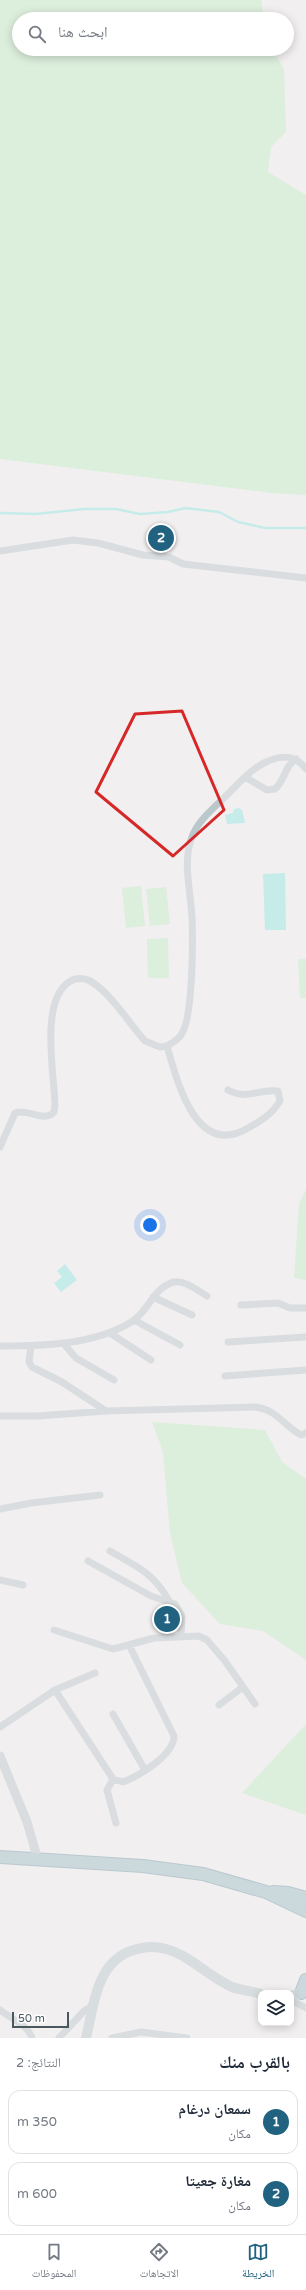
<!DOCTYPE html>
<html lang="ar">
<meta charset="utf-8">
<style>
body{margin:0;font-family:"Varela Round","Noto Naskh Arabic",sans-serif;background:#f2f2f3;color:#1f2937;direction:rtl}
.controls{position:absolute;right:12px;bottom:12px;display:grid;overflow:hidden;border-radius:8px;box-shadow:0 2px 10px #0003}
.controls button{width:36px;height:36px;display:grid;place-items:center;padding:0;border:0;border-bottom:1px solid #e0e1e3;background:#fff;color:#1f2937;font:20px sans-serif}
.scale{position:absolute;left:12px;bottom:10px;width:57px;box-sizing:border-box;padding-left:4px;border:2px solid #48585c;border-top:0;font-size:11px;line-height:14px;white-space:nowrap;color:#48585c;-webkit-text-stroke:3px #fff;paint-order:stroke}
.you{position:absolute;left:150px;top:1225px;width:14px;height:14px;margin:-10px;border:3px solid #fff;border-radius:50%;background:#1a73e8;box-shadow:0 0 0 6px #1a73e833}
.badge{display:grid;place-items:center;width:26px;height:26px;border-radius:50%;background:#206280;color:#fff;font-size:13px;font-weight:700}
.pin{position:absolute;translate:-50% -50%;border:2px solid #fff;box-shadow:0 1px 4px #0006}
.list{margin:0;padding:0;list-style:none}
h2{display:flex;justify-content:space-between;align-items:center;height:52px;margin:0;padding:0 16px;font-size:17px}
h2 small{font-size:13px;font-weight:400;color:#747a83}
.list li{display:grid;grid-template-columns:26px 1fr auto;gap:12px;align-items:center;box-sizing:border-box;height:64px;margin:0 8px 8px;padding:0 8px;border:1px solid #e0e1e3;border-radius:12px}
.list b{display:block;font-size:15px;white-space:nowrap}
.list p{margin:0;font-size:13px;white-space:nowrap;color:#747a83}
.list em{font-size:13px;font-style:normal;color:#747a83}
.icon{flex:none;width:22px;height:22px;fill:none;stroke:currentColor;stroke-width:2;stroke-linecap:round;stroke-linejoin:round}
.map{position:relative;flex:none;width:306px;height:2038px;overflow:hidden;direction:ltr}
.search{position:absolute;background:#fff;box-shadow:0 2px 10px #0003;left:12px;right:12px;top:12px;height:44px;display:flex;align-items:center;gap:10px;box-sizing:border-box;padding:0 14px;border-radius:22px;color:#747a83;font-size:15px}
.sheet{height:196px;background:#fff}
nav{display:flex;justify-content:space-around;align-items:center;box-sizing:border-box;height:56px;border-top:1px solid #e0e1e3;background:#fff;font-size:11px;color:#747a83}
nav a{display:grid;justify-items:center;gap:2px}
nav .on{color:#206280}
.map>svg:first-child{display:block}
.green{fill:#c0edc4}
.water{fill:#8fe8e0}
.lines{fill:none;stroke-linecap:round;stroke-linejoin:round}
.stream{stroke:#8fe8e0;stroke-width:2.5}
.trunk-casing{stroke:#749ca7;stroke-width:14}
.minor{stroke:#bbc8cb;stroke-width:7}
.tertiary{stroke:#bbc8cb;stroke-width:9}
.secondary{stroke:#b9c8cd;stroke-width:10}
.trunk{stroke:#9cbcc4;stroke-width:12}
.marked{fill:none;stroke:#d62828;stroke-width:3;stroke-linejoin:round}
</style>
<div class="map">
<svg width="306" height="2038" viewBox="0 0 306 2038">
<rect width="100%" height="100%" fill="#f2eff0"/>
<path class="green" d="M 0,0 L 261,0 L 264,19 L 19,19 L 19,49 L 272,49 L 284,69 L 286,132 L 271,147 L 268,172 L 306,195 L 306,495 L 273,493 L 0,459 Z
M 141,886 L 145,926 L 126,928 L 122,888 Z
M 166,887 L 170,924 L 150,926 L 146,889 Z
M 168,938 L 169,978 L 148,978 L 147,939 Z
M 298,959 L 306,959 L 306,998 L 300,998 Z
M 306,1189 L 306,1280 L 294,1278 L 299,1204 Z
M 152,1422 L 265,1430 L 282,1462 L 306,1479 L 306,1660 L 263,1631 L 220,1624 L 182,1583 L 170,1533 L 163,1452 Z
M 306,1724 L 306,1815 L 242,1793 Z"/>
<path class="water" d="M 239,808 L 242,810 L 245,823 L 227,824 L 225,815 L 233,813 L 234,809 Z
M 285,873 L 286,930 L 265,930 L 263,874 Z
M 65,1264 L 77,1280 L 61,1292 L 54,1283 L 62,1277 L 57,1271 Z"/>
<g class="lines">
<path class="stream" d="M 0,513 L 36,514 L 84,509 L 116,509 L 140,514 L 168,512 L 185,508 L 219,512 L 238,522 L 265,528 L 306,528"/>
<defs>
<path id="trunk" d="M 0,1857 L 143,1866 L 203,1874 L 266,1892 L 306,1911
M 273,1892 L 288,1893 L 306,1898
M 301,1993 L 306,1980"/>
</defs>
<use href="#trunk" class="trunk-casing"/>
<path class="minor" d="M 0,551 L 73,540 L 98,543 L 143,555 L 169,557 L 183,564 L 306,578
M 245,777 L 267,790 L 275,789 C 285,781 284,766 296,759
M 167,1046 C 177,1081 196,1159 248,1128 C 261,1121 272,1114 280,1101 L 278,1091 C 259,1088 248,1101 228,1090
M 0,1147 L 15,1113 C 27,1108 45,1123 54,1112 L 55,1104 C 54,1073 40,1001 69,982 C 76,977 86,978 92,982 C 112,995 129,1023 145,1041 L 160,1047 L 167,1046 C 172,1043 178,1040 181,1035 C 193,1020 193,940 192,918 C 191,892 182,862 192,837 C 198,820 216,806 229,793 C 240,782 251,769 266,762 C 281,755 295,754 306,769
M 153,1297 L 192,1315
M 241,1305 L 278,1303 L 290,1308 L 306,1308
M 134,1320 L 180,1345
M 110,1333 L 151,1360
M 228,1342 L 306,1337
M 63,1343 L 76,1358 L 114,1380
M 0,1346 C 43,1346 95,1345 133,1321 C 149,1310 154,1287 174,1282 C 185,1280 198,1291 207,1296
M 31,1346 L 29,1362 L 32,1367 L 62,1382 L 106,1411
M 225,1376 L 306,1370
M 0,1416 L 37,1416 L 106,1411 L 256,1407 C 277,1410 284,1426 301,1435 L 306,1433
M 0,1509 L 31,1503 L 100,1495
M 110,1551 C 136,1566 154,1573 169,1601
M 88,1561 L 151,1596 L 175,1604 L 182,1616 L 181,1636
M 0,1580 L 23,1585
M 54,1630 L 113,1649 L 154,1638 L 199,1636 L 207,1640 L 225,1661 L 255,1704
M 55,1690 L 113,1779 L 123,1782 C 139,1776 174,1755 174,1736 L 129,1645
M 219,1705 L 243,1687
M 113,1714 L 145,1770
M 0,1727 L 55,1690 L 95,1673
M 113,1779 L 107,1790 L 116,1823
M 291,2000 L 306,2008
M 0,2010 C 10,2018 28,2025 32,2038
M 59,2038 L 84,2011 L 94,2004
M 112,2038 L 141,2032 L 187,2038"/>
<path class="tertiary" d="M 0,1756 L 27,1822 L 38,1860"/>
<path class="secondary" d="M 291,1996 L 301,1993
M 86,2038 C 95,2001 97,1955 142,1948 C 156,1945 170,1949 183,1956 C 199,1965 214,1979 232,1987 C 240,1990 252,1991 261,1994"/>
<use href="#trunk" class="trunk"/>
</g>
<path d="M0 0H306V2038H0ZM 182,711 L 224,810 L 173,856 L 96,792 L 135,714 Z" fill="#f2eff0" fill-opacity=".55" fill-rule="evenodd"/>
<path class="marked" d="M 182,711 L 224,810 L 173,856 L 96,792 L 135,714 Z"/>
</svg>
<div class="controls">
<button><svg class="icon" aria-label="layers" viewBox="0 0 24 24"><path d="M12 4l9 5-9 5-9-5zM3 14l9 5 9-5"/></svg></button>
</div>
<div class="scale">50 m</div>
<div class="you"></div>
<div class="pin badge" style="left:167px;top:1619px">1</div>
<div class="pin badge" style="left:161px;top:538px">2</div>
<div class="search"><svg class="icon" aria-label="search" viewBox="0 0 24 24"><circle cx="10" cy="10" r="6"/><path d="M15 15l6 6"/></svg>ابحث هنا</div>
</div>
<section class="sheet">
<h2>بالقرب منك<small>النتائج: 2</small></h2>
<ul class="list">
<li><span class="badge">1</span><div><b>سمعان درغام</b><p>مكان</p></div><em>350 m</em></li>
<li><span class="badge">2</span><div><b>مغارة جعيتا</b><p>مكان</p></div><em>600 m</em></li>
</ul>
</section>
<nav>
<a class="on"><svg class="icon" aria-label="map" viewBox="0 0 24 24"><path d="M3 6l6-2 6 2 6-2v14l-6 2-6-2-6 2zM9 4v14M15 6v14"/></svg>الخريطة</a>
<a><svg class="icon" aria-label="directions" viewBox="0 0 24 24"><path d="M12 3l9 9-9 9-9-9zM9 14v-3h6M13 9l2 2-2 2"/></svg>الاتجاهات</a>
<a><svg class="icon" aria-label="saved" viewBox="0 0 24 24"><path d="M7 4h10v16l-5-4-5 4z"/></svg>المحفوظات</a>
</nav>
